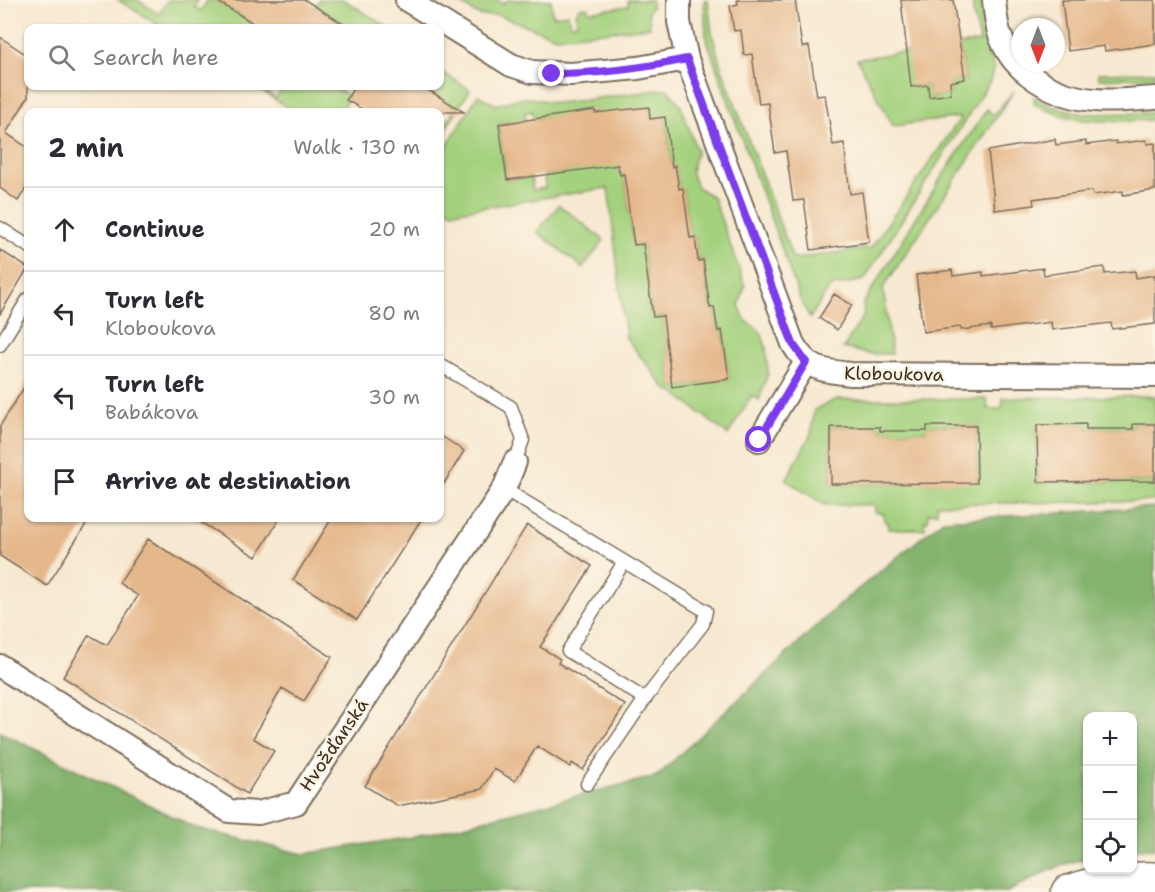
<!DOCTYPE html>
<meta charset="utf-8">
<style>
body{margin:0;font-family:"Shantell Sans",sans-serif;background:#f7f7f7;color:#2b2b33}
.controls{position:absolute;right:18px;bottom:18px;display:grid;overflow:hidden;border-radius:12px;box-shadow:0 2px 4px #0004}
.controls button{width:54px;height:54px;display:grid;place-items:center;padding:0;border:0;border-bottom:2px solid #e1e1e2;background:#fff;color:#2b2b33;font:30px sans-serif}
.compass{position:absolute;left:1011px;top:18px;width:54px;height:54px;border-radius:50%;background:#fff;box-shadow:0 2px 4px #0004;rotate:180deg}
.stop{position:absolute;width:18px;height:18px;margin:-14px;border:4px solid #7c3aed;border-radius:50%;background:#fff}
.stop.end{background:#7c3aed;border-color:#fff;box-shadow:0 2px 6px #0008}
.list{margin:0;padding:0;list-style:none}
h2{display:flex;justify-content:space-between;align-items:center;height:78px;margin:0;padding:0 24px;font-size:26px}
h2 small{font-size:20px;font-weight:400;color:#7c7c81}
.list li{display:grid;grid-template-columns:39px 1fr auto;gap:18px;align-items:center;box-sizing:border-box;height:84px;padding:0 24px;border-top:2px solid #e1e1e2}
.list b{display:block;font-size:22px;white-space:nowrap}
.list p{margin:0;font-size:20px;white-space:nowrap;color:#7c7c81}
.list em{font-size:20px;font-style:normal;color:#7c7c81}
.icon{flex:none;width:33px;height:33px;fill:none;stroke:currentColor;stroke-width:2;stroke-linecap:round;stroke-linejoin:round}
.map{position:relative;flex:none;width:1155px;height:892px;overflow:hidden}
.search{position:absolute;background:#fff;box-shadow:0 2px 4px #0004;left:24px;top:24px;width:420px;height:66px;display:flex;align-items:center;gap:15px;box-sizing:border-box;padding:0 21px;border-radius:12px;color:#7c7c81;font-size:22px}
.panel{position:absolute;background:#fff;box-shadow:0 2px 4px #0004;left:24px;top:108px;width:420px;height:414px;border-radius:12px}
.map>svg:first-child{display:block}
.green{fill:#a4d17e;stroke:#707e4e;stroke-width:1.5;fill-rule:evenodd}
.forest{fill:#83b36d;stroke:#5f6e46;stroke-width:1.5}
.building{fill:#e5b88c}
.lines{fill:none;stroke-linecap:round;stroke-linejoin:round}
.service-casing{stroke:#7d6d5d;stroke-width:15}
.minor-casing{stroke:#7d6d5d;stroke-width:26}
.trunk-casing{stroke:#7d6d5d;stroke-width:36}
.service{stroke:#fff;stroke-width:12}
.minor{stroke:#fff;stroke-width:22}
.trunk{stroke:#fff;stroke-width:33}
.route{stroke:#7c3aed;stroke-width:8}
.labels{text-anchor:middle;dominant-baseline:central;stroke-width:5;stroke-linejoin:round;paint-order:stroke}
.street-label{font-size:18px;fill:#3b2a1e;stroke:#fcf5e5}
</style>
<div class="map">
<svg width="1155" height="892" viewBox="0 0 1155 892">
<rect width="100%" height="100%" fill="#fcf5e5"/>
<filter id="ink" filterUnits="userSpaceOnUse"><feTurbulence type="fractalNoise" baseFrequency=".0167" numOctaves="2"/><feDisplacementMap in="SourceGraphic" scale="12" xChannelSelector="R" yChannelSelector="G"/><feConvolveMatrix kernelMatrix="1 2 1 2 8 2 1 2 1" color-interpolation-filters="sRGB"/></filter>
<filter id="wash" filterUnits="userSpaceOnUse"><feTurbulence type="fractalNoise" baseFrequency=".008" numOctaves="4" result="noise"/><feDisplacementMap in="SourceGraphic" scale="24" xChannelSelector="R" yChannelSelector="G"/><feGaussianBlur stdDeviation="1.35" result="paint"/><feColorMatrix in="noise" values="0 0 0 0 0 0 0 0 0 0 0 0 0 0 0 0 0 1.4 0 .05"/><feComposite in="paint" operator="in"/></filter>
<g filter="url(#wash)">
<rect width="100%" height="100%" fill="#f7e9d1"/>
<path class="green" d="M 118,0 L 138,0 L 159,14 L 168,0 L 197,0 L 194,7 L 201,11 L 207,1 L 215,0 L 251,22 L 248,26 L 251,28 L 163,28 Z
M 319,0 L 344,0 L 389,28 L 348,28 L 315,7 Z
M 455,0 L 497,0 L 504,4 L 507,0 L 551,0 L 553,16 L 568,14 L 570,24 L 577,23 L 576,13 L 578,13 L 578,8 L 588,7 L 589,12 L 628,6 L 628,0 L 652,0 L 651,8 L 648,11 L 650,27 L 556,37 L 498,15 L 480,16 Z
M 704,0 L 708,0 L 712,34 L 720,63 L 793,259 L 871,248 L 961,117 L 893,126 L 857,59 L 908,51 L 912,87 L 928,85 L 930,97 L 951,94 L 950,82 L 965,79 L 960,45 L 980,42 L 973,12 L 973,0 L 980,0 L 984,30 L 995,55 L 989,58 L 994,67 L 990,81 L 864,280 L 830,287 L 810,318 L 800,299 L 716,67 L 706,35 Z
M 440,71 L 470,90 L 440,138 L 440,134 L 456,107 L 435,94 L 410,90 L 413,86 L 440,86 Z
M 1155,72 L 1155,77 L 1099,79 L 1098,73 Z
M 253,86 L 256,86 L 276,98 L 284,86 L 332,86 L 349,96 L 341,111 L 343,112 L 295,112 Z
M 667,89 L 680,104 L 697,151 L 691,171 L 697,187 L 713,197 L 745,286 L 739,305 L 745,320 L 761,332 L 766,347 L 768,373 L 759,400 L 752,395 L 728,435 L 677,395 L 665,388 L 626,338 L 608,188 L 452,212 L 440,203 L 440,157 L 478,95 L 496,105 L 517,99 L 531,98 L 555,103 L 584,100 ZM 649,107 L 650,119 L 665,117 L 672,167 L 675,166 L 679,189 L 683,189 L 690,238 L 695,237 L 698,261 L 703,260 L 710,308 L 714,307 L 718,331 L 722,330 L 729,379 L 672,387 L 663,316 L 653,317 L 643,244 L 634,245 L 624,174 L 619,174 L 618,163 L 544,175 L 545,188 L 533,190 L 531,177 L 507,180 L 499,124 L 525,120 L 525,113 L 532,111 L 533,119 L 548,117 L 549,122 L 587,116 L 586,109 L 594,108 L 595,115 Z
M 1014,91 L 883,288 L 892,354 L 869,354 L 843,348 L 864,315 L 863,304 L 941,178 L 987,109 L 993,115 Z
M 1034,97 L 1048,105 L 1083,114 L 1155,113 L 1155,120 C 1111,121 1074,126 1034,104 Z
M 559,205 L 604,240 L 583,268 L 537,232 Z
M 1155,396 L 1155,424 L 1133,424 L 1133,429 L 1086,429 L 1086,424 L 1037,426 L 1038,482 L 1155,481 L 1155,501 L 937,504 L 937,512 L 928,513 L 928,521 L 924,521 L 925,529 L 888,529 L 888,522 L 884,521 L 883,513 L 875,513 L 875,505 L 825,505 L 786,480 L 811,434 L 814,410 L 837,399 L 987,399 L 988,409 L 1002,409 L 1003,398 ZM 927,426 L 976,426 L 977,482 L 831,484 L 831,427 L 880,427 L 880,431 L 927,431 Z"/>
<path class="forest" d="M 1155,507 L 1155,848 L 1133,849 L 1132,716 L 1088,716 L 1087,858 C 1059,864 1033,878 1008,892 L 0,892 L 0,732 L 196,828 L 303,854 L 424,835 L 657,776 L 842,602 L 943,520 Z"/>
<g id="blocks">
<path class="building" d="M 215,0 L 305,0 L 350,28 L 261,28 Z
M 737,0 L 795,0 L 802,47 L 809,46 L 817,96 L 825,95 L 833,145 L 844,143 L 850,194 L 862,192 L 869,242 L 811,250 L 804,200 L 793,201 L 786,151 L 775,153 L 768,103 L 759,104 L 752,54 L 744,55 L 741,30 L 734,31 L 730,6 L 738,4 Z
M 901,0 L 953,0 L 965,79 L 950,82 L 951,94 L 929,97 L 928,85 L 911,87 Z
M 1062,0 L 1155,0 L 1155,44 L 1105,51 L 1104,46 L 1068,51 Z
M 0,37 L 28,56 L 28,97 L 6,133 L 28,148 L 28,185 L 18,201 L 0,188 Z
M 355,86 L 422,86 L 464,112 L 367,112 L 346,100 Z
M 649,107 L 650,119 L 665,117 L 672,167 L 675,165 L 679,189 L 683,188 L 690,238 L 695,237 L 698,261 L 703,260 L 710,308 L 714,307 L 718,331 L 722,330 L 729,379 L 672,387 L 663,316 L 653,317 L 643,244 L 634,245 L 624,174 L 620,175 L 618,165 L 507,180 L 499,124 L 595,110 L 595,113 Z
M 1055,139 L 1056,145 L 1086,141 L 1086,145 L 1116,141 L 1116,144 L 1146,140 L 1147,144 L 1155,143 L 1155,190 L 1123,195 L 1123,191 L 1093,195 L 1092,191 L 1033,199 L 1034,205 L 995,210 L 988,151 Z
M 0,250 L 28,268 L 0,314 Z
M 1104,267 L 1105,274 L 1135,271 L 1136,278 L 1155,275 L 1155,324 L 1112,329 L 1111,323 L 1052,330 L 1051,322 L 991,330 L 991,326 L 961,330 L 960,327 L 923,332 L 916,275 L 952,270 L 953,276 L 983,272 L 983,276 L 1043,268 L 1044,275 Z
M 834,294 L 852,305 L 837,330 L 819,318 Z
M 28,381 L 28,518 L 90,518 L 47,586 L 0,556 L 0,426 Z
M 1086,424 L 1086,429 L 1133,429 L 1133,424 L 1155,424 L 1155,481 L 1038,482 L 1037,425 Z
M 927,426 L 976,426 L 977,483 L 831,484 L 831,427 L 880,427 L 880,431 L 927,431 Z
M 440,435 L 464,451 L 440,490 Z
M 194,518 L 280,518 L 256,557 Z
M 332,518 L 422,518 L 357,620 L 293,580 Z
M 527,525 L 592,566 L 540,647 L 560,659 L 558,663 L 625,705 L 583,770 L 572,763 L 570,767 L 537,746 L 515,781 L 494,769 L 482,789 L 398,806 L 365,786 Z
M 148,539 L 332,657 L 304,701 L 282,688 L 253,738 L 274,751 L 247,794 L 63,677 L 89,635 L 107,645 L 138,596 L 119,583 Z"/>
</g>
</g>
<g filter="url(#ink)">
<use href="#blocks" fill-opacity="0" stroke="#7d6d5d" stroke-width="1.5"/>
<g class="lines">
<defs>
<path id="service" d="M 0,228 L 28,246
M 0,345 L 28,299
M 440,365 L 511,407 L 523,440 L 515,462
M 504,489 L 706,611 L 703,624 L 645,699 L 587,784
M 624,562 L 568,651 L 645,699"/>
<path id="minor" d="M 407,0 L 511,65 L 532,72 L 571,74 L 638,68 L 687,59
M 679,0 L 679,22 L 687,59 L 793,344 C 808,370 823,371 851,374 L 1155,376
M 994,0 C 995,10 996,22 999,32 C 1011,73 1055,97 1095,100 C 1115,102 1135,99 1155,98
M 759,440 L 806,362
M 0,666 L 229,811 L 258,813 L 296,803 L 504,489 L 515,462"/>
<path id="trunk" d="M 1068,892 C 1097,882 1125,878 1155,879"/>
</defs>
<use href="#service" class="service-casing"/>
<use href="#minor" class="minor-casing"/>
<use href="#trunk" class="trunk-casing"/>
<use href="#service" class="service"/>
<use href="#minor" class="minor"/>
<use href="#trunk" class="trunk"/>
</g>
</g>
<g class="lines" filter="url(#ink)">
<path class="route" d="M 552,74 C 597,74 643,68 687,59 L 793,344 L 806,362 L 759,440"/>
</g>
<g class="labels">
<g class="street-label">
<text transform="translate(894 374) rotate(1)">Kloboukova</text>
<text transform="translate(334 745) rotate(-56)">Hvožďanská</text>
</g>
</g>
</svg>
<div class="controls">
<button>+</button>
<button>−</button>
<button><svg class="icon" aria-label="locate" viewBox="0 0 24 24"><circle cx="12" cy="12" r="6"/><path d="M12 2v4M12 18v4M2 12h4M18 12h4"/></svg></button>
</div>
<svg class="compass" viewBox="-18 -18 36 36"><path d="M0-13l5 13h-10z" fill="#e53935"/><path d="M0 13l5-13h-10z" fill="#7c7c81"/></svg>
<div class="stop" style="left:759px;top:440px"></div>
<div class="stop end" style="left:552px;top:74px"></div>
<div class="search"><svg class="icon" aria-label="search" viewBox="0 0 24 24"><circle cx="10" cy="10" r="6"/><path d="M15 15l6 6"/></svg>Search here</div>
<section class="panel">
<h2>2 min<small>Walk · 130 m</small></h2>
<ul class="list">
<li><svg class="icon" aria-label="ahead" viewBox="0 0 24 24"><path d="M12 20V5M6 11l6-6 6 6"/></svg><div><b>Continue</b></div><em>20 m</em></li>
<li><svg class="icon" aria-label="left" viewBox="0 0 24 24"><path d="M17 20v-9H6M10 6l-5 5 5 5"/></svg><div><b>Turn left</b><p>Kloboukova</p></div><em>80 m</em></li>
<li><svg class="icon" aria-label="left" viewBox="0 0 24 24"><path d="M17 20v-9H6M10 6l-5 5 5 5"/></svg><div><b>Turn left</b><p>Babákova</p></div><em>30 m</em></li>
<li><svg class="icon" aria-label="arrive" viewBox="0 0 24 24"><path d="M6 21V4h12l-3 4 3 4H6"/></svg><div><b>Arrive at destination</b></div></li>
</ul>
</section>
</div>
